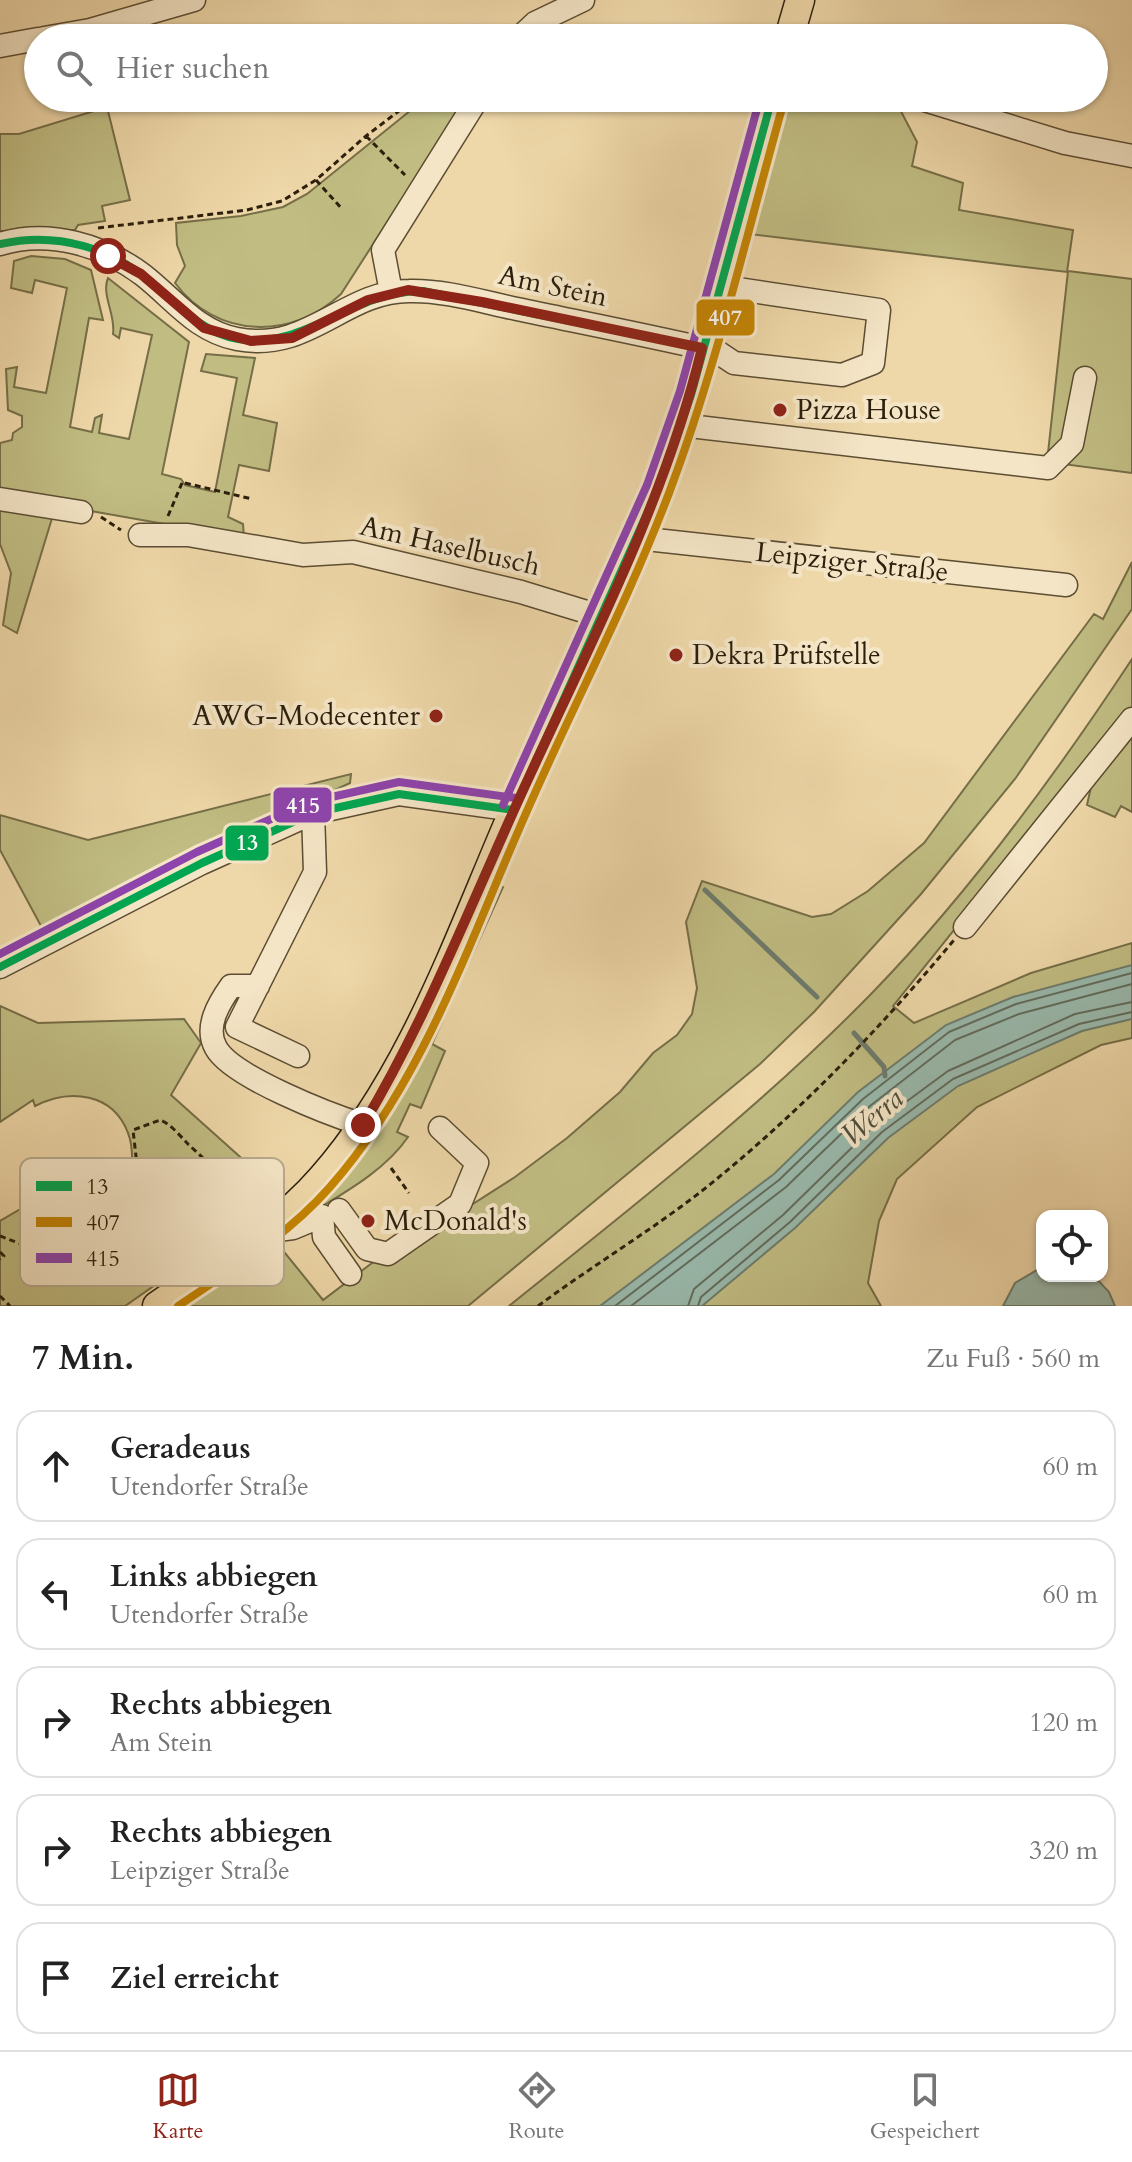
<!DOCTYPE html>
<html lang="de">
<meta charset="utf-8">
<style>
body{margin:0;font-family:Cardo,serif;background:#f6f6f6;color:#222}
.controls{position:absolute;right:24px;bottom:24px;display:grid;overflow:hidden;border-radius:16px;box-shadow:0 2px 6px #0004}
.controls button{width:72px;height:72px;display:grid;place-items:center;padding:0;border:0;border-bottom:2px solid #e0e0e0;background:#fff;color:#222;font:40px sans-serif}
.stop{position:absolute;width:24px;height:24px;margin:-18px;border:6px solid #8f2418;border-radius:50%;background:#fff}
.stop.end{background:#8f2418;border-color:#fff;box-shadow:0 2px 8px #0008}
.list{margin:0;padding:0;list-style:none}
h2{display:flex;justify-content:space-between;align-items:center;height:104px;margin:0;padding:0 32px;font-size:34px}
h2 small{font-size:26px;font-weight:400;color:#767676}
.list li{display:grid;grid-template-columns:52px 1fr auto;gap:24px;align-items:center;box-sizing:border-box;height:112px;margin:0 16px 16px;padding:0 16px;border:2px solid #e0e0e0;border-radius:24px}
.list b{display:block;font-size:30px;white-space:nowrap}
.list p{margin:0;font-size:26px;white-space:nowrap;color:#767676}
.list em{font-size:26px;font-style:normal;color:#767676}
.icon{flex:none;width:44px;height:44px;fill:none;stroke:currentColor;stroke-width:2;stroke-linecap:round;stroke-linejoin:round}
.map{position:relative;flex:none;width:1132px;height:1306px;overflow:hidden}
.search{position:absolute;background:#fff;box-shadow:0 2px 6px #0004;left:24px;right:24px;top:24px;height:88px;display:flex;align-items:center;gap:20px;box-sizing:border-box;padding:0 28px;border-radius:44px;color:#767676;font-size:30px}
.sheet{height:744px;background:#fff}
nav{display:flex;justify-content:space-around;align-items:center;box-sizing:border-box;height:112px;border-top:2px solid #e0e0e0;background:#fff;font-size:22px;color:#767676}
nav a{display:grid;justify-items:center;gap:4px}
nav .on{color:#8f2418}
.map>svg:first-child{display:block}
.green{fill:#c0bc82;stroke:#766e47;stroke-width:2}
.water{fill:#99b9ac;stroke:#6d7b6c;stroke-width:2}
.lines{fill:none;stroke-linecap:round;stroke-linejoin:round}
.shore{stroke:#626c5c;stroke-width:2}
.stream{stroke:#6d7b6c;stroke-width:5}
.minor-casing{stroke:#5c4d33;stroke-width:25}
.major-casing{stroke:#2c1f0c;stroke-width:31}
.path{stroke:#2c1f0c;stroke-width:3;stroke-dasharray:6 4;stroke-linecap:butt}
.minor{stroke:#f4e5c6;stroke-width:22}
.major{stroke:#eed7a8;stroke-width:28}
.bus-1-casing{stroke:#f4e5c6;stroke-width:14}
.bus-2-casing{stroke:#f4e5c6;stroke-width:14}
.bus-3-casing{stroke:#f4e5c6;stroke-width:14}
.bus-1{stroke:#00a651;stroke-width:8}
.bus-2{stroke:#c48403;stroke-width:8}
.bus-3{stroke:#8e44ad;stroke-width:8}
.route{stroke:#8f2418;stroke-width:10}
.poi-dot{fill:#8f2418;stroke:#f4e5c6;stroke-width:3}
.labels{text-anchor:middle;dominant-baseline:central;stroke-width:8;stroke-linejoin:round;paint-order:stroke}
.street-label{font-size:28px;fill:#2c1f0c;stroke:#f4e5c6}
.poi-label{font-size:28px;fill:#2c1f0c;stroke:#f4e5c6;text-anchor:start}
.water-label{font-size:30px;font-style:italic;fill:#4d4d3c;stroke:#f4e5c6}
.key{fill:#f4e5c6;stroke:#b8aa8e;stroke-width:2}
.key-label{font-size:22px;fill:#2c1f0c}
.line-badge{stroke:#f4e5c6;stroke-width:3}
.badge-label{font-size:22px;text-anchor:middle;font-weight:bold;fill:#fff}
</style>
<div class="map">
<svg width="1132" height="1306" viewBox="0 0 1132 1306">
<rect width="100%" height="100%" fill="#eed7a8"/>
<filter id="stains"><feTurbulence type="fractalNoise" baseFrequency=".0025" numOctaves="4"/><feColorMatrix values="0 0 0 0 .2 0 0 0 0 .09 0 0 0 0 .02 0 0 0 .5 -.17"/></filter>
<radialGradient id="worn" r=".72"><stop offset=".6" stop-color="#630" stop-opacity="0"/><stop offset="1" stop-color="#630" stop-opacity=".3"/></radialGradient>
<path class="green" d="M 426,98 L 467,98 L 341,294 C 292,340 217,339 175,283 L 185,266 L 177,245 L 176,223 L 241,216 L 283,207 L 307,194 Z
M 788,98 L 894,98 L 917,142 L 912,166 L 963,183 L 959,210 L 1073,230 L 1067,272 L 749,234 Z
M 107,107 L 130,200 L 102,206 L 105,221 L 78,225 L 75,230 L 0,231 L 0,134 L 19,134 Z
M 31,256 L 65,259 L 91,270 L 103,320 L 89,318 L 70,427 L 92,432 L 95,418 L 102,415 L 99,433 L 129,439 L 152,335 L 121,328 L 119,338 L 113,334 C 116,315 101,295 108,278 L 189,342 L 162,474 L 181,479 L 185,485 L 215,492 L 237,378 L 201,371 L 206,354 L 255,358 L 243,415 L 277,423 L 269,471 L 239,465 L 228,517 L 243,524 L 244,538 L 0,495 L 0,443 L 12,440 L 13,433 L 22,427 L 22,416 L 8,410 L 6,369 L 17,367 L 14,387 L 46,393 L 67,288 L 35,280 L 32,293 L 11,288 L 14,261 Z
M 1068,271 L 1132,279 L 1132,473 L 1047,462 Z
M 0,505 L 53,515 L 17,633 L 3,625 L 11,573 L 0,544 Z
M 1132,562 L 1132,609 L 1015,779 L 921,894 L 814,1012 L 760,1064 L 468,1306 L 184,1306 L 277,1243 L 323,1300 L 376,1260 L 429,1232 L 515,1177 L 567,1138 L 620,1092 L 653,1053 L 677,1035 L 692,1014 L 697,988 L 686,922 L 702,881 L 812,917 L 831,914 L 868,891 L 924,843 L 1094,614 L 1103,619 Z
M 1132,659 L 1132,708 L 893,1006 L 914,1023 L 1031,973 L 1132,943 L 1132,1038 L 1101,1045 L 977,1107 L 897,1179 L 879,1221 L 868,1283 L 881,1306 L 509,1306 C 633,1206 760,1108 872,993 C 970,892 1055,776 1132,659 Z
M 1132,728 L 1132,812 L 1121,806 L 1115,817 L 1087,805 L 1093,778 Z
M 351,774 L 350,783 L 41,926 L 0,850 L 0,815 L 88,840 Z
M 497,885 L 503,887 L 432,1044 L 445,1051 L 421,1108 L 410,1104 L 397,1132 L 408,1137 C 385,1171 342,1194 308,1215 L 304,1210 L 360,1150 L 394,1101 Z
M 0,1006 L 38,1023 L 184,1019 L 201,1043 L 171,1095 L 276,1189 L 221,1239 L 125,1306 L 0,1306 L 0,1221 L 41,1197 L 61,1231 L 74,1226 L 78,1237 L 99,1238 L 98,1250 L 126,1250 L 125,1182 L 134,1179 C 130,1164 135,1150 128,1133 C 113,1093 70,1088 35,1106 L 33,1100 L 0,1122 Z"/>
<path class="water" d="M 1132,965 L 1132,1019 L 1082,1031 L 958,1086 L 888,1138 L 795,1228 L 702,1306 L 600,1306 L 774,1174 L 858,1092 L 946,1025 L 1013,997 Z
M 1042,1267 L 1042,1276 L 1094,1276 L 1109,1292 L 1115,1306 L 1003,1306 L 1015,1283 Z"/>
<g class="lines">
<path class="shore" d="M 615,1306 L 779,1180 L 863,1099 L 949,1032 L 1016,1004 L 1132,973
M 631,1306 L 786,1187 L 870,1106 L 955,1040 L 1019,1014 L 1132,984
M 688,1306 L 694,1289 L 783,1215 L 876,1124 L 948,1071 L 1075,1014 L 1132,1002
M 698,1306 L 701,1297 L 790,1222 L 882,1132 L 953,1079 L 1079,1024 L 1132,1012"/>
<path class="stream" d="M 705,890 L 817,997
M 854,1033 L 884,1067 L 885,1076"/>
<defs>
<path id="minor" d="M 44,38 L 90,30 L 194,0
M 519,38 L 535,23 L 583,0
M 0,46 L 38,39
M 918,98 L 1065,143 L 1132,156
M 0,244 C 49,229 103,245 143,275 C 175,300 196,331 237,339 C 309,353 344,291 409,291 C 445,290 483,302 517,309 C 579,322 640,334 702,348 L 719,353 L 734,363 L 842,375 L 873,363 L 879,310 L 718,286
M 391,292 L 383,250 L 478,98
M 681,425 L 1048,468 L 1072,444 L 1085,378
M 0,499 L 81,512
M 140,535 L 188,535 L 303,555 L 353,552 L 521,592 L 603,617
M 637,538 L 1066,585
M 965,927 L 1132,719
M 0,967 L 202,863 L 313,813 L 399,794 L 514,810
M 258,986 L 231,986 C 219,1003 204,1027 216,1048 C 232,1077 331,1115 363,1125
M 298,1056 L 237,1027 L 315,872 L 313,813
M 339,1210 L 367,1249 L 388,1254 L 460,1204 L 477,1163 L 440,1128
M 263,1232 L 293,1228 L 322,1216 L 324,1237 L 350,1274"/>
<path id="major" d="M 789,38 L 800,0
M 157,1306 C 213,1267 277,1230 322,1178 C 410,1078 457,943 509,822 C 557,710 617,601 659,486 C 706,360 735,227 772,98"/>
</defs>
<use href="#minor" class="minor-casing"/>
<use href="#major" class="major-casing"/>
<path class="path" d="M 366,136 L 405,175
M 316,180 L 342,209
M 98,228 L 247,210 L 282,201 L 316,180 L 366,136 L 416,98
M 185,483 L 252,499
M 168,516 L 182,483
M 101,517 L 121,530
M 391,1168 L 409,1193
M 0,1236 L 21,1244 L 42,1214 L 69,1200
M 0,1252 L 4,1256 L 0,1259
M 91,1260 C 108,1260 125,1266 141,1257 C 156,1249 216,1190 212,1173 C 210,1162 196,1152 188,1144 C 180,1136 171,1124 160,1120 L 133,1130 L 137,1165 L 129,1166 L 137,1230 L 150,1249
M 0,1296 L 10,1306
M 538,1306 C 592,1266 652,1230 703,1190 C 796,1116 878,1031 954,940"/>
<use href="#minor" class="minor"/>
<use href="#major" class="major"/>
<defs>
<path id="bus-1" d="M 0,244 C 58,231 113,248 157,287 C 181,308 205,334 238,339 C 306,350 353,290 423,291 L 702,348
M 514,810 L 658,489 L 691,395 L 772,98
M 0,967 L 202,863 L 313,813 L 399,794 L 514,810"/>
<path id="bus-2" d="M 178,1306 C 231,1270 287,1236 330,1187 C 421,1084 466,951 520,827 C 568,715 626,607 669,493 C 717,366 747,232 784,101"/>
<path id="bus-3" d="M 503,805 L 647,485 L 680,391 L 760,98
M 0,954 L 197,852 L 309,802 L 399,782 L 516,798"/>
</defs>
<use href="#bus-1" class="bus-1-casing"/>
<use href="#bus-2" class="bus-2-casing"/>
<use href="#bus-3" class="bus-3-casing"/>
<use href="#bus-1" class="bus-1"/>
<use href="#bus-2" class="bus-2"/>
<use href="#bus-3" class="bus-3"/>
</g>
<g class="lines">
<path class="route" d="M 108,256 L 141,274 L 204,328 L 251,341 L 292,338 L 368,300 L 408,290 L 482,302 L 702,348 C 666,497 594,636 530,775 C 475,893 430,1013 363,1125"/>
</g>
<g class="poi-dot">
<circle cx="780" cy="410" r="8"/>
<circle cx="676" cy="655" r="8"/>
<circle cx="436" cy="716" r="8"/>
<circle cx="368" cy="1221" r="8"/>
</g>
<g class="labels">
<g class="street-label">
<text transform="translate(553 286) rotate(12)">Am Stein</text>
<text transform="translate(450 546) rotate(13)">Am Haselbusch</text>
<text transform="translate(852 562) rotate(6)">Leipziger Straße</text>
</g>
<g class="poi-label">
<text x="796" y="410">Pizza House</text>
<text x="692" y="655">Dekra Prüfstelle</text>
<text x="420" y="716" text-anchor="end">AWG-Modecenter</text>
<text x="384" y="1221">McDonald's</text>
</g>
<g class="water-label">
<text transform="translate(872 1117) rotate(-40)">Werra</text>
</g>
</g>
<rect x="20" y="1158" width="264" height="128" rx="12" class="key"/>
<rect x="36" y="1181" width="36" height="10" fill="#00a651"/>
<rect x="36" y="1217" width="36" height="10" fill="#c48403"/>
<rect x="36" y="1253" width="36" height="10" fill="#8e44ad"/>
<g class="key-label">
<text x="86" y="1194">13</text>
<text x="86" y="1230">407</text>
<text x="86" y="1266">415</text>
</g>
<g class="line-badge">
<rect x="695" y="298" width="61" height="39" rx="8" fill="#c48403"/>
<rect x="272" y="786" width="61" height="38" rx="8" fill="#8e44ad"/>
<rect x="224" y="824" width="46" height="38" rx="8" fill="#00a651"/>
</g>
<g class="badge-label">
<text x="725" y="325">407</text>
<text x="303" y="813">415</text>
<text x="247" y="850">13</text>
</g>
<rect width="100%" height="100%" filter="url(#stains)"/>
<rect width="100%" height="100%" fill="url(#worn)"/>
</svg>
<div class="controls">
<button><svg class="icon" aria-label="locate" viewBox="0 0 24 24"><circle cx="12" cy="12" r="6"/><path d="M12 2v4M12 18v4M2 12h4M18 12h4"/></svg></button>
</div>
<div class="stop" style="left:108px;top:256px"></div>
<div class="stop end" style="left:363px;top:1125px"></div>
<div class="search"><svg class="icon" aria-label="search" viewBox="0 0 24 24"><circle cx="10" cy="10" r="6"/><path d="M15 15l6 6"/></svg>Hier suchen</div>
</div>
<section class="sheet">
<h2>7 Min.<small>Zu Fuß · 560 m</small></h2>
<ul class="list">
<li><svg class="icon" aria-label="ahead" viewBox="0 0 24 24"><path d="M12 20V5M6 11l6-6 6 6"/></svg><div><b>Geradeaus</b><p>Utendorfer Straße</p></div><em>60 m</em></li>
<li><svg class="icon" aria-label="left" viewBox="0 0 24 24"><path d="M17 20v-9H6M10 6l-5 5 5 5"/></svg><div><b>Links abbiegen</b><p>Utendorfer Straße</p></div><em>60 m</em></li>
<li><svg class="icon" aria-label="right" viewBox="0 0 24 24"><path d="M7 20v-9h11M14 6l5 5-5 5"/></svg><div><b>Rechts abbiegen</b><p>Am Stein</p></div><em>120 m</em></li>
<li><svg class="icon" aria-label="right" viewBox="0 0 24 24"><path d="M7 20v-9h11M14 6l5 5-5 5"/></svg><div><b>Rechts abbiegen</b><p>Leipziger Straße</p></div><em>320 m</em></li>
<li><svg class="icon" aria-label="arrive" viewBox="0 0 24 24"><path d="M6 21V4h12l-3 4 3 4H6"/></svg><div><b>Ziel erreicht</b></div></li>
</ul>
</section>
<nav>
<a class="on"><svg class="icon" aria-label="map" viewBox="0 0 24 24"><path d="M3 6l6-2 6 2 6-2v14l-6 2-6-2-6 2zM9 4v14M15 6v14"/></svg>Karte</a>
<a><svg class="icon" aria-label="directions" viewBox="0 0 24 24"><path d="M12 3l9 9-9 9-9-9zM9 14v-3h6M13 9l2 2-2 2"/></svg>Route</a>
<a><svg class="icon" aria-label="saved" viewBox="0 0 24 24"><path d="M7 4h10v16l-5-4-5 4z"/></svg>Gespeichert</a>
</nav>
